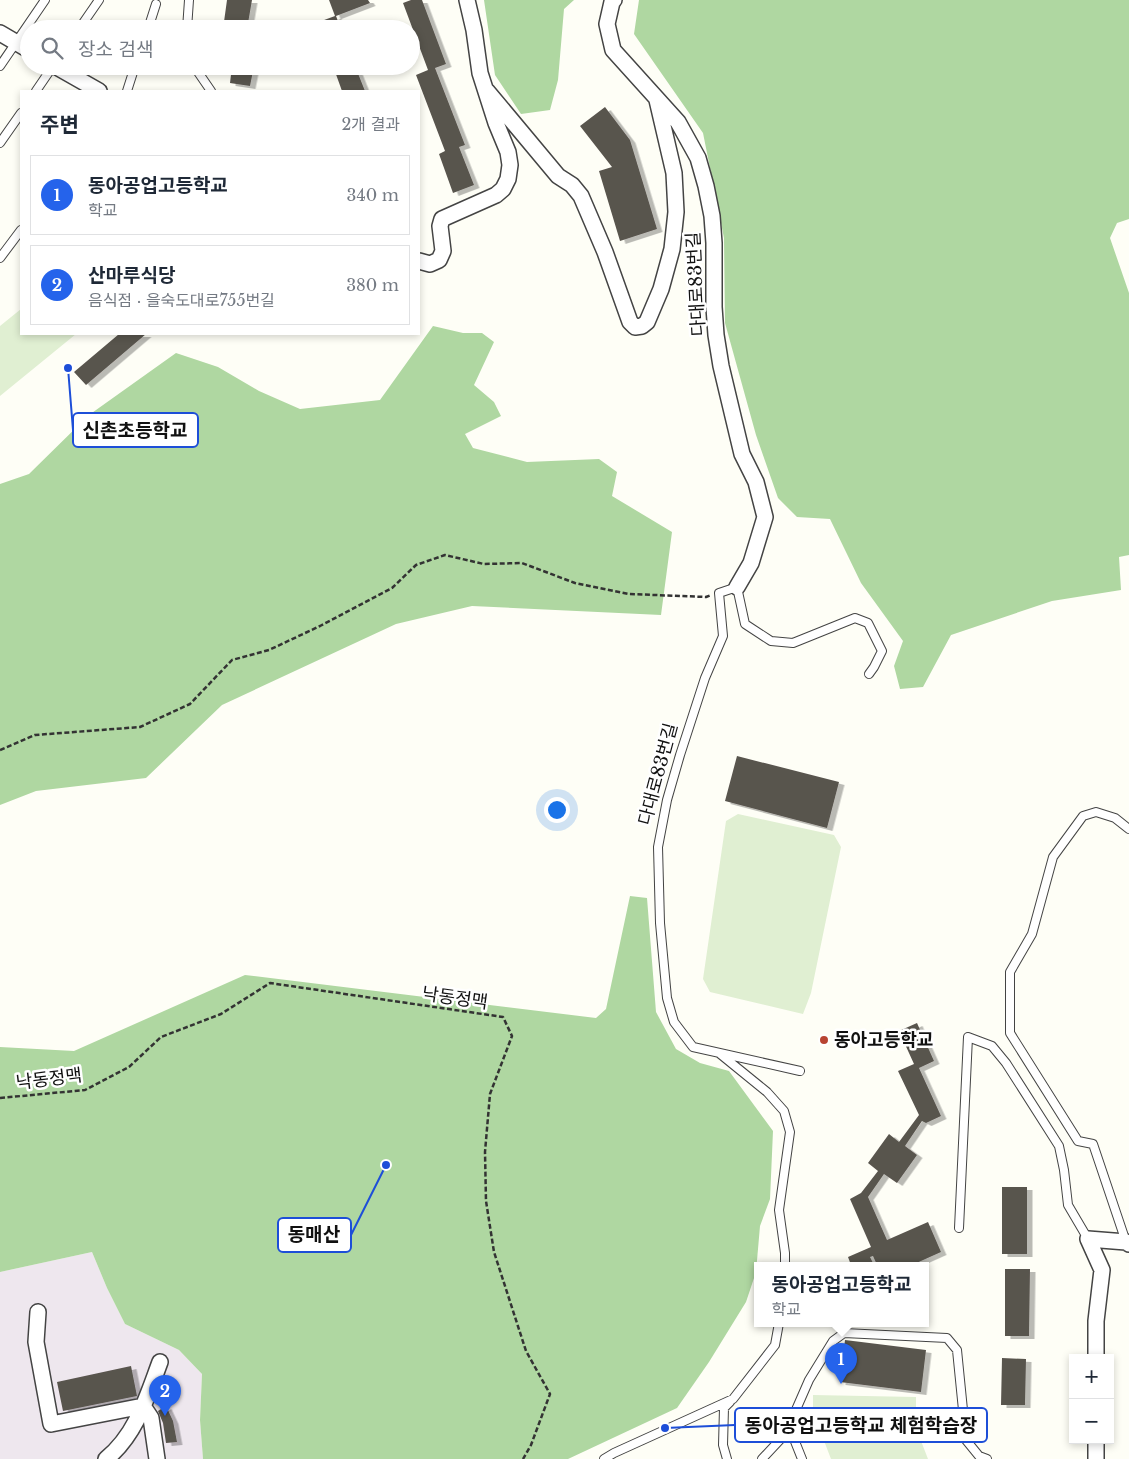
<!DOCTYPE html>
<html lang="ko">
<meta charset="utf-8">
<style>
body{margin:0;font-family:"Libre Baskerville","Noto Sans KR",serif;background:#f6f6f7;color:#1f2937}
.controls{position:absolute;right:15px;bottom:15px;display:grid;overflow:hidden;border-radius:0px;box-shadow:0 2px 8px #0003}
.controls button{width:45px;height:45px;display:grid;place-items:center;padding:0;border:0;border-bottom:1px solid #e0e1e3;background:#fff;color:#1f2937;font:25px sans-serif}
.you{position:absolute;left:556px;top:809px;width:18px;height:18px;margin:-12px;border:4px solid #fff;border-radius:50%;background:#1a73e8;box-shadow:0 0 0 8px #1a73e833}
.badge{display:grid;place-items:center;width:32px;height:32px;border-radius:50%;background:#2563eb;color:#fff;font-size:16px;font-weight:700}
.pin{position:absolute;translate:-50% -41px;filter:drop-shadow(0 1px 2px #0008)}
.pin::after{content:'';position:absolute;top:26px;width:18px;height:15px;background:inherit;clip-path:polygon(0 0,100% 0,50% 100%)}
.popup{position:absolute;left:754px;top:1262px;width:175px;height:65px;box-sizing:border-box;display:grid;place-content:center;border-radius:0px;background:#fff;filter:drop-shadow(0 1px 4px #0005);font-size:16px;white-space:nowrap;color:#747a83}
.popup b{font-size:19px;color:#1f2937}
.popup::after{content:'';position:absolute;left:50%;top:100%;margin-left:-10px;border:10px solid transparent;border-top-color:#fff}
.list{margin:0;padding:0;list-style:none}
h2{display:flex;justify-content:space-between;align-items:center;height:65px;margin:0;padding:0 20px;font-size:21px}
h2 small{font-size:16px;font-weight:400;color:#747a83}
.list li{display:grid;grid-template-columns:32px 1fr auto;gap:15px;align-items:center;box-sizing:border-box;height:80px;margin:0 10px 10px;padding:0 10px;border:1px solid #e0e1e3;border-radius:0px}
.list b{display:block;font-size:19px;white-space:nowrap}
.list p{margin:0;font-size:16px;white-space:nowrap;color:#747a83}
.list em{font-size:16px;font-style:normal;color:#747a83}
.icon{flex:none;width:28px;height:28px;fill:none;stroke:currentColor;stroke-width:2;stroke-linecap:round;stroke-linejoin:round}
.map{position:relative;flex:none;width:1129px;height:1459px;overflow:hidden}
.search{position:absolute;background:#fff;box-shadow:0 2px 8px #0003;left:20px;top:20px;width:400px;height:55px;display:flex;align-items:center;gap:12px;box-sizing:border-box;padding:0 18px;border-radius:28px;color:#747a83;font-size:19px}
.panel{position:absolute;background:#fff;box-shadow:0 2px 8px #0003;left:20px;top:90px;width:400px;height:245px;border-radius:0px}
.map>svg:first-child{display:block}
.industrial{fill:#eee7ee}
.forest{fill:#afd7a1}
.pitch{fill:#e0efd2}
.building{fill:#59544e;filter:url(#shadow)}
.lines{fill:none;stroke-linecap:round;stroke-linejoin:round}
.service-casing{stroke:#444;stroke-width:10}
.minor-casing{stroke:#444;stroke-width:18}
.path{stroke:#333;stroke-width:2.5;stroke-dasharray:5 2.5;stroke-linecap:butt}
.service{stroke:#fff;stroke-width:8}
.minor{stroke:#fff;stroke-width:15}
.poi-dot{fill:#b84432;stroke:#fff;stroke-width:2}
.labels{text-anchor:middle;dominant-baseline:central;stroke-width:5;stroke-linejoin:round;paint-order:stroke}
.street-label{font-size:18px;fill:#111;stroke:#fff}
.poi-label{font-size:18px;font-weight:bold;fill:#111;stroke:#fff;text-anchor:start}
.leader{fill:none;stroke:#1d4ed8;stroke-width:2}
.callout-dot{fill:#1d4ed8;stroke:#fff;stroke-width:2}
.callout{fill:#fff;stroke:#1d4ed8;stroke-width:2}
.callout-label{font-size:19px;text-anchor:middle;font-weight:bold;fill:#111}
</style>
<div class="map">
<svg width="1129" height="1459" viewBox="0 0 1129 1459">
<defs>
<filter id="shadow"><feDropShadow dx="5.5" dy="3" stdDeviation="0" flood-color="#0004"/></filter>
</defs>
<rect width="100%" height="100%" fill="#fefef6"/>
<path class="industrial" d="M 92,1252 L 107,1288 L 125,1324 L 179,1350 L 202,1374 L 200,1420 L 203,1459 L 0,1459 L 0,1272 Z"/>
<path class="forest" d="M 484,0 L 574,0 L 564,9 L 558,80 L 550,110 L 521,114 L 495,75 Z
M 639,0 L 1129,0 L 1129,219 L 1117,223 L 1110,238 L 1129,293 L 1129,555 L 1119,557 L 1121,590 L 1052,601 L 951,635 L 923,687 L 900,689 L 894,666 L 903,641 L 861,583 L 830,519 L 797,517 L 778,498 L 756,435 L 725,323 L 724,238 L 703,133 L 634,34 Z
M 433,326 L 463,333 L 482,333 L 494,342 L 474,385 L 494,402 L 501,416 L 465,434 L 473,448 L 527,462 L 599,459 L 617,472 L 612,496 L 672,532 L 661,615 L 472,606 L 396,624 L 222,705 L 146,778 L 36,791 L 0,805 L 0,484 L 29,474 L 89,415 L 176,353 L 218,367 L 259,391 L 300,409 L 380,400 Z
M 630,896 L 647,898 L 656,1012 L 676,1049 L 700,1063 L 729,1071 L 773,1131 L 770,1199 L 760,1226 L 756,1272 L 746,1302 L 709,1362 L 677,1408 L 568,1459 L 203,1459 L 200,1420 L 202,1374 L 179,1350 L 125,1324 L 107,1288 L 92,1252 L 0,1272 L 0,1047 L 74,1051 L 245,975 L 596,1018 L 606,1009 Z"/>
<path class="pitch" d="M 21,309 L 21,334 L 76,334 L 0,396 L 0,326 Z
M 738,814 L 834,835 L 841,847 L 811,993 L 803,1014 L 710,992 L 703,979 L 726,821 Z
M 813,1395 L 916,1397 L 916,1428 L 928,1459 L 831,1459 L 813,1412 Z"/>
<path class="building" d="M 227,0 L 252,0 L 247,29 L 223,29 Z
M 329,0 L 368,0 L 370,3 L 336,16 L 341,29 L 319,29 L 316,23 L 335,16 Z
M 411,0 L 422,0 L 446,64 L 435,68 L 465,145 L 459,147 L 474,185 L 453,193 L 439,154 L 445,151 L 416,75 L 428,70 L 403,3 Z
M 232,66 L 254,66 L 250,86 L 230,83 Z
M 333,66 L 355,66 L 365,91 L 342,91 Z
M 605,107 L 630,140 L 657,229 L 620,241 L 599,171 L 612,167 L 580,126 Z
M 119,334 L 146,334 L 86,385 L 74,372 Z
M 737,756 L 839,782 L 827,828 L 725,801 Z
M 917,1023 L 934,1061 L 919,1068 L 941,1116 L 926,1123 L 922,1121 L 905,1146 L 917,1155 L 897,1183 L 884,1174 L 868,1197 L 887,1240 L 928,1222 L 941,1252 L 912,1265 L 877,1265 L 873,1256 L 870,1257 L 874,1265 L 851,1265 L 848,1257 L 871,1247 L 850,1199 L 861,1193 L 878,1171 L 868,1163 L 889,1134 L 899,1142 L 919,1115 L 898,1071 L 914,1064 L 899,1031 Z
M 1002,1187 L 1027,1187 L 1027,1254 L 1002,1254 Z
M 1005,1269 L 1030,1269 L 1029,1336 L 1005,1336 Z
M 845,1340 L 926,1350 L 921,1392 L 840,1382 Z
M 1002,1358 L 1026,1359 L 1025,1405 L 1001,1405 Z
M 131,1366 L 137,1396 L 63,1411 L 57,1382 Z
M 166,1406 L 173,1421 L 177,1442 L 166,1443 L 163,1423 L 158,1411 Z"/>
<g class="lines">
<defs>
<path id="service" d="M 79,29 L 99,0
M 148,29 L 156,4
M 187,29 L 189,0
M 0,66 L 45,0
M 195,66 L 198,72 L 211,91
M 36,91 L 53,66
M 127,91 L 135,66
M 0,143 L 21,113
M 0,258 L 21,230
M 719,1053 L 767,1092 L 784,1111 L 790,1132 L 779,1210 L 785,1253 L 785,1265
M 800,1071 L 693,1047 L 674,1022 L 667,998 L 660,923 L 658,847 L 667,800 L 680,755 L 705,678 L 723,636 L 719,593 L 737,587 L 745,624 L 771,641 L 793,643 L 855,618 L 868,623 L 882,651 L 874,667 L 869,674
M 959,1228 L 968,1037 L 992,1046 L 1006,1063 L 1059,1146 L 1064,1170 L 1068,1205 L 1088,1239
M 1126,1242 L 1093,1144 L 1078,1141 L 1010,1033 L 1010,972 L 1032,934 L 1053,857 L 1083,816 L 1096,812 L 1115,818 L 1129,829
M 790,1429 L 802,1459
M 604,1459 L 614,1453 L 733,1399 L 775,1345 L 779,1323
M 727,1459 L 723,1445 L 724,1408 L 730,1402
M 762,1459 L 790,1429 L 795,1412 L 809,1380 L 833,1341 L 844,1333 L 947,1338 L 957,1350 L 966,1440 L 979,1456 L 987,1459"/>
<path id="minor" d="M 614,0 L 612,2 L 607,24 L 613,50 L 678,122 L 698,158 L 706,186 L 712,216 L 714,243 L 714,307 L 716,335 L 721,366 L 742,454 L 756,482 L 765,517 L 751,563 L 737,587
M 0,33 L 29,50
M 55,66 L 99,91
M 487,91 L 558,176 L 572,185 L 581,196 L 605,252 L 630,322 L 635,327 L 642,326 L 647,322 L 661,289 L 672,249 L 676,212 L 674,173 L 657,100
M 419,261 L 430,264 L 439,260 L 443,251 L 440,226 L 442,219 L 496,195 L 503,189 L 508,179 L 510,165 L 508,152 L 496,123 L 480,73 L 474,30 L 467,0
M 1088,1239 L 1102,1270 L 1096,1321 L 1096,1358
M 1088,1239 L 1126,1242 L 1129,1244
M 38,1312 L 36,1342 L 51,1424 L 143,1406
M 143,1406 L 151,1418 L 157,1459
M 1096,1440 L 1096,1459
M 106,1459 C 136,1435 147,1397 160,1362"/>
</defs>
<use href="#service" class="service-casing"/>
<use href="#minor" class="minor-casing"/>
<path class="path" d="M 0,750 L 35,735 L 140,727 L 190,704 L 232,660 L 269,650 L 320,626 L 392,588 L 416,565 L 445,555 L 484,564 L 522,563 L 575,583 L 629,594 L 706,597 L 711,595
M 0,1098 L 85,1090 L 129,1067 L 161,1037 L 221,1014 L 270,983 L 503,1017 L 512,1036 L 490,1094 L 485,1152 L 486,1201 L 494,1252 L 526,1351 L 550,1394 L 531,1445 L 523,1459"/>
<use href="#service" class="service"/>
<use href="#minor" class="minor"/>
</g>
<circle class="poi-dot" cx="824" cy="1040" r="5"/>
<g class="labels">
<g class="street-label">
<text transform="translate(696 284) rotate(-93)">다대로83번길</text>
<text transform="translate(658 774) rotate(-75)">다대로83번길</text>
<text transform="translate(455 998) rotate(8)">낙동정맥</text>
<text transform="translate(49 1079) rotate(-7)">낙동정맥</text>
</g>
<g class="poi-label">
<text x="834" y="1040">동아고등학교</text>
</g>
</g>
<path class="leader" d="M68 368L73 430M386 1165L351 1235M665 1428L735 1425"/>
<g class="callout-dot">
<circle cx="68" cy="368" r="5"/>
<circle cx="386" cy="1165" r="5"/>
<circle cx="665" cy="1428" r="5"/>
</g>
<g class="callout">
<rect x="73" y="413" width="125" height="34" rx="5"/>
<rect x="278" y="1218" width="73" height="34" rx="5"/>
<rect x="735" y="1408" width="252" height="34" rx="5"/>
</g>
<g class="callout-label">
<text x="135" y="437">신촌초등학교</text>
<text x="314" y="1241">동매산</text>
<text x="861" y="1432">동아공업고등학교 체험학습장</text>
</g>
</svg>
<div class="controls">
<button>+</button>
<button>−</button>
</div>
<div class="you"></div>
<div class="pin badge" style="left:841px;top:1384px">1</div>
<div class="popup"><b>동아공업고등학교</b>학교</div>
<div class="pin badge" style="left:165px;top:1416px">2</div>
<div class="search"><svg class="icon" aria-label="search" viewBox="0 0 24 24"><circle cx="10" cy="10" r="6"/><path d="M15 15l6 6"/></svg>장소 검색</div>
<section class="panel">
<h2>주변<small>2개 결과</small></h2>
<ul class="list">
<li><span class="badge">1</span><div><b>동아공업고등학교</b><p>학교</p></div><em>340 m</em></li>
<li><span class="badge">2</span><div><b>산마루식당</b><p>음식점 · 을숙도대로755번길</p></div><em>380 m</em></li>
</ul>
</section>
</div>
